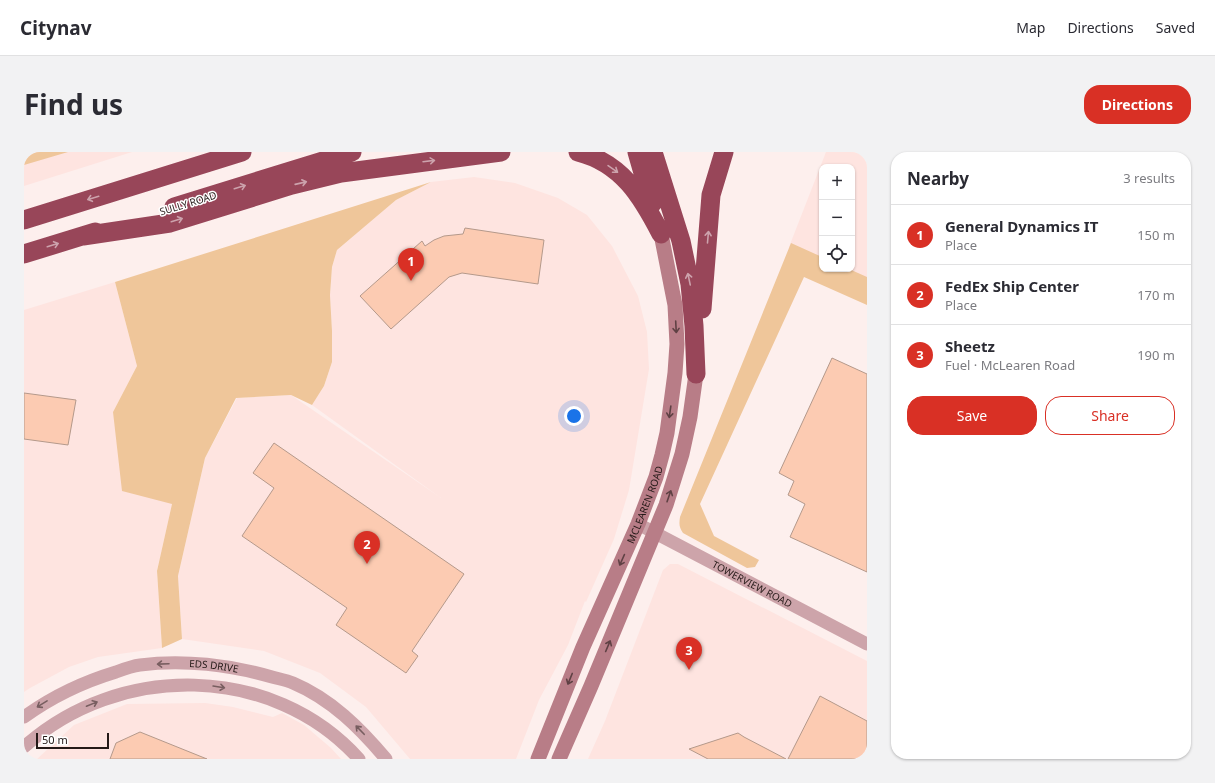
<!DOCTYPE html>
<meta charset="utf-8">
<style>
body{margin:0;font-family:"Noto Sans",sans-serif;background:#f2f2f3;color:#2b2b33}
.controls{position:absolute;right:12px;top:12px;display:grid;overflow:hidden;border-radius:8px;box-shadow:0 1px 3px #0004}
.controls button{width:36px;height:36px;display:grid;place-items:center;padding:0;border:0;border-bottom:1px solid #e1e1e2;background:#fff;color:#2b2b33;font:20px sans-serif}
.scale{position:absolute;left:12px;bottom:10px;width:73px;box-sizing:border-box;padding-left:4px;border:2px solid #241917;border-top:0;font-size:11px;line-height:14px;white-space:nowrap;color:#241917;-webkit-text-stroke:3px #fff;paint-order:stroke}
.you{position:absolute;left:550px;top:264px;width:14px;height:14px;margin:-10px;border:3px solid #fff;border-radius:50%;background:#1a73e8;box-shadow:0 0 0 6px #1a73e833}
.badge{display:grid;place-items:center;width:26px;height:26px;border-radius:50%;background:#d93025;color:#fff;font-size:13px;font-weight:700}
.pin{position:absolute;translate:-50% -33px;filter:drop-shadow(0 1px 2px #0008)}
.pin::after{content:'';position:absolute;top:21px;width:14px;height:12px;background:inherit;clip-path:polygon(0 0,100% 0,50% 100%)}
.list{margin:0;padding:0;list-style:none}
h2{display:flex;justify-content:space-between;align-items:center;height:52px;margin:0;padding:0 16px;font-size:17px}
h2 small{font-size:13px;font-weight:400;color:#7c7c81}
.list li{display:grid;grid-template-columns:26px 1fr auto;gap:12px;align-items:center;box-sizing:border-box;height:60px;padding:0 16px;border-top:1px solid #e1e1e2}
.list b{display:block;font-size:15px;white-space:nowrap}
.list p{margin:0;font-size:13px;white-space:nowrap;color:#7c7c81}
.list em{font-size:13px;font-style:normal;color:#7c7c81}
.actions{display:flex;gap:8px;padding:12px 16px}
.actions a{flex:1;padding:9px 0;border:1px solid #d93025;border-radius:16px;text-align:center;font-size:14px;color:#d93025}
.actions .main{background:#d93025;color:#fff}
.icon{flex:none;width:22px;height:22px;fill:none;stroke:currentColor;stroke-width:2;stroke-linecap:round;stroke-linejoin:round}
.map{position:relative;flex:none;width:843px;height:607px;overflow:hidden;border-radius:16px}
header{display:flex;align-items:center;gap:24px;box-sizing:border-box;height:56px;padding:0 20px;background:#fff;border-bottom:1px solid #e1e1e2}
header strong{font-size:19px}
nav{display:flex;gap:22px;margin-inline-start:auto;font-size:14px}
.intro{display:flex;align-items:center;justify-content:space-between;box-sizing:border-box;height:96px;padding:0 24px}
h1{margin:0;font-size:28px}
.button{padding:10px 18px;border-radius:16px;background:#d93025;color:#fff;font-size:14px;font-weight:700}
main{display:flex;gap:24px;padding:0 24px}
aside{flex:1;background:#fff;border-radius:16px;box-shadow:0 1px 3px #0004}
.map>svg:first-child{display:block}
.built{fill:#fee4e0}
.green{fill:#efc69a}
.building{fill:#fccbb2;stroke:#b4998b}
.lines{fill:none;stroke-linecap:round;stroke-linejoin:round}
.tertiary{stroke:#cda4aa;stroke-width:13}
.secondary{stroke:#b87d87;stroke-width:15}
.motorway{stroke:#984659;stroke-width:19}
.oneway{stroke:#cca2ac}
.oneway2{stroke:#5f4144}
.oneway3{stroke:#785e60}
.labels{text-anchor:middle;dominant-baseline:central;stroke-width:3;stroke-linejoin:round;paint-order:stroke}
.street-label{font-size:10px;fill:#241917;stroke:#fff}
</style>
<header>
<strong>Citynav</strong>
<nav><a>Map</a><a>Directions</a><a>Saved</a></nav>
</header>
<div class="intro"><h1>Find us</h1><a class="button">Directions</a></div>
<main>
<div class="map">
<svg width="843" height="607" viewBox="0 0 843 607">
<rect width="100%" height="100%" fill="#fdefed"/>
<path class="built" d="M 0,0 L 108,0 L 0,34 Z
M 802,0 L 843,0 L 843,130 L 815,117 L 828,117 L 828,15 L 798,15 L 798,110 L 765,95 Z
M 450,25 L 491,31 L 534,46 L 563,63 L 588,94 L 614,144 L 623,180 L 625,217 L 605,338 L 590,387 L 562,450 L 561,449 L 544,493 L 515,548 L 492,607 L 386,607 L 342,555 L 296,521 L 240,499 L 158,487 L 154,424 L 181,306 L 213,246 L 267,243 L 417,346 L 288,253 L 300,234 L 308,210 L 308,179 L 306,143 L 308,115 L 313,98 L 372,48 L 407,30 Z
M 91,130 L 113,214 L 89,260 L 148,352 L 133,419 L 138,496 L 74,505 L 45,515 L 6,536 L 0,540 L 0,158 Z
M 646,412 L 654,412 L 843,509 L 843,607 L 564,607 L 581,569 L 639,418 Z
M 181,551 L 209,555 L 249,565 L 258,561 L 280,573 L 307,596 L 317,607 L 13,607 L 50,573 L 103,552 Z"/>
<path class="green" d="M 0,0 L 44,0 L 0,13 Z
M 407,30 L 372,48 L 313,98 L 308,115 L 306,143 L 308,179 L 308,210 L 300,234 L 288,253 L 267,243 L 212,246 L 181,306 L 154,424 L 158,487 L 138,496 L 133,419 L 148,352 L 98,339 L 89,260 L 113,214 L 91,130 Z
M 767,91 L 798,105 L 798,117 L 825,117 L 843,125 L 843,153 L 780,125 L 676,352 L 690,384 L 735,408 L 731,415 L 723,416 L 659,381 C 655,375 655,372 656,365 Z"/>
<path class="building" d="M 441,76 L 520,88 L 514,132 L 438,121 L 425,125 L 367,177 L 336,144 L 398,89 L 401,94 L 410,88 L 420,84 L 439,82 Z
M 808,206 L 843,222 L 843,420 L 766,385 L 781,352 L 764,343 L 770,329 L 755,321 Z
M 0,241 L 52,248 L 44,293 L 0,287 Z
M 250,291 L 440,422 L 388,499 L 394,504 L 382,521 L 312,473 L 323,456 L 218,384 L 250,336 L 229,321 Z
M 796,544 L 843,569 L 843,599 L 839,607 L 764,607 Z
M 116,580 L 183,607 L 86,607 L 92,591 Z
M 714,581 L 720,585 L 762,607 L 684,607 L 665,597 Z"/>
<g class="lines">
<g class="tertiary">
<path id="s1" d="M 614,372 L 843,492"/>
<path id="s2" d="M 0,565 C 29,544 59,530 92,520 C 100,517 108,514 116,513 C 159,507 207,513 248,525 C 255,527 262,528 269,531 C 307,547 336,576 362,607"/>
<path d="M 0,595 C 94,510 249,511 335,607"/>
</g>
<g class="secondary">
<path id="s3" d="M 514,607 L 559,495 L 614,372 L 632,325 L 638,303 L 643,281 L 651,221 L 653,192 L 651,153 L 637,82"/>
<path d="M 535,607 L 567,534 L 642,353 L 658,302 L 666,265 L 672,222"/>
</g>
<path class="motorway" d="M 554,0 C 598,11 618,45 637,82
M 613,0 L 628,52
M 629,0 L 657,89 L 666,132 L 670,174 L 672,222
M 150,55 L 328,0
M 0,68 L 218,0
M 59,84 L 146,71 L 268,33 L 317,21 L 477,0
M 0,102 L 71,80
M 678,157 L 687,43 L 700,0"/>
</g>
<defs><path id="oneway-shaft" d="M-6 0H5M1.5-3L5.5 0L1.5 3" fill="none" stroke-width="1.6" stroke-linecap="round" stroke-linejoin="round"/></defs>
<g class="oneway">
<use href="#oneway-shaft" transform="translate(405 9) rotate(-7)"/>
<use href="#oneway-shaft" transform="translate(589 17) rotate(35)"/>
<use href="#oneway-shaft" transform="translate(277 31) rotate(-13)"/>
<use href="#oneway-shaft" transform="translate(216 35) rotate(-17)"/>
<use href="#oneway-shaft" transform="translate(69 46) rotate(163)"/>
<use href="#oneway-shaft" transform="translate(153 68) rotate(-17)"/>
<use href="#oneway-shaft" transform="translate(684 85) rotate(-85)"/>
<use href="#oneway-shaft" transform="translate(29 93) rotate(-17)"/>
<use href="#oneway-shaft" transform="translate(665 127) rotate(-102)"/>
</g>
<g class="oneway2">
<use href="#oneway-shaft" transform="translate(652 175) rotate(87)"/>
<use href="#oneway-shaft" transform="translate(646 260) rotate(98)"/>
<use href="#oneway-shaft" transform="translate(645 344) rotate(-71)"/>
<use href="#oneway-shaft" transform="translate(598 408) rotate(114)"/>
<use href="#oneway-shaft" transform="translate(584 494) rotate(-67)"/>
<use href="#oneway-shaft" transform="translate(546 527) rotate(112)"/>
</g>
<g class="oneway3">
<use href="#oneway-shaft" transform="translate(139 512) rotate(178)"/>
<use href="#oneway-shaft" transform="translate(195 535) rotate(9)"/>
<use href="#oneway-shaft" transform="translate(18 552) rotate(148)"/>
<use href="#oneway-shaft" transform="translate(68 552) rotate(-22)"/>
<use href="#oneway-shaft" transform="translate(336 578) rotate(-134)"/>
</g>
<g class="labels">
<g class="street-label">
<text transform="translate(164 51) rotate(-17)">SULLY ROAD</text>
<text stroke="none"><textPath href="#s3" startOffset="276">MCLEAREN ROAD</textPath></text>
<text stroke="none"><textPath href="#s1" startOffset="129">TOWERVIEW ROAD</textPath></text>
<text stroke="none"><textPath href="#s2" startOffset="202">EDS DRIVE</textPath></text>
</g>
</g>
</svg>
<div class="controls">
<button>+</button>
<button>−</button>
<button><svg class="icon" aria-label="locate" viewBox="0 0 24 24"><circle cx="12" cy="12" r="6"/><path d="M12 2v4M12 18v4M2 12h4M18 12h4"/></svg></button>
</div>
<div class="scale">50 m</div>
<div class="you"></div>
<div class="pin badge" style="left:387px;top:129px">1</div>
<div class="pin badge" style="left:343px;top:412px">2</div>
<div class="pin badge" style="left:665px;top:518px">3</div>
</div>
<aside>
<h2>Nearby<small>3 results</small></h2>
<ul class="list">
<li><span class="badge">1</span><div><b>General Dynamics IT</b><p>Place</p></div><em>150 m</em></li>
<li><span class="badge">2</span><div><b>FedEx Ship Center</b><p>Place</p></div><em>170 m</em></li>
<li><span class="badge">3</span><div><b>Sheetz</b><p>Fuel · McLearen Road</p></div><em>190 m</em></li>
</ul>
<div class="actions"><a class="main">Save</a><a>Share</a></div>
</aside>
</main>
